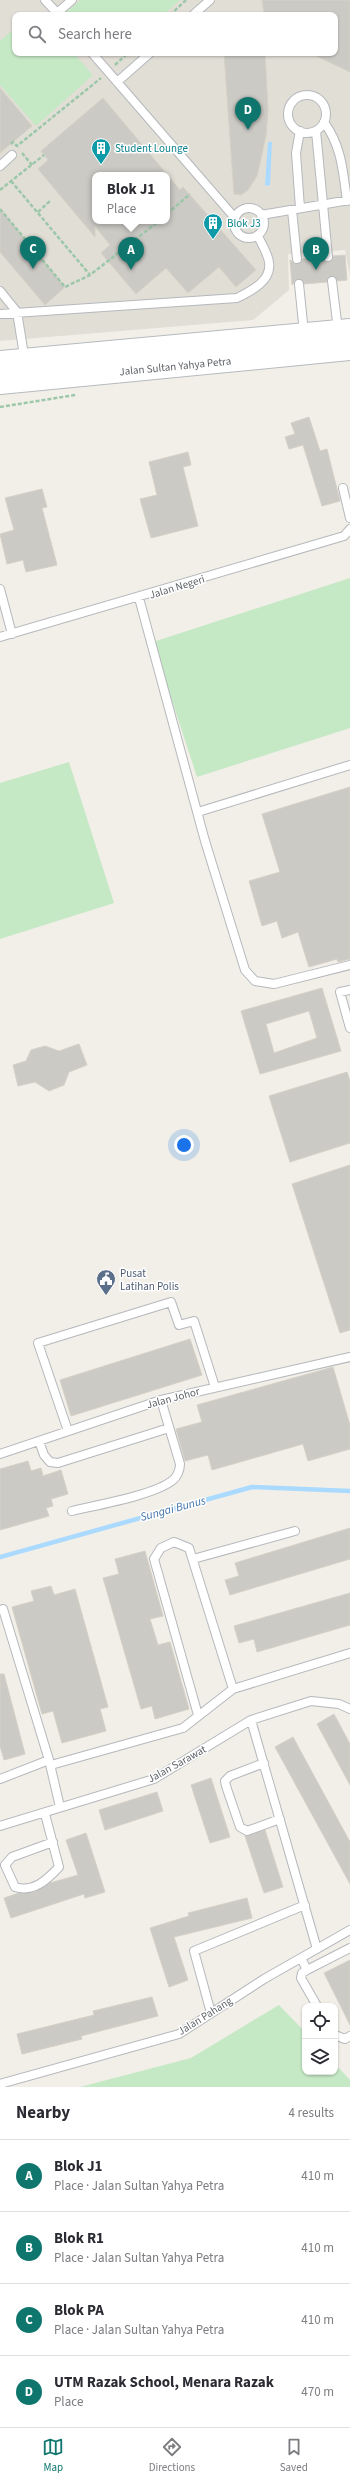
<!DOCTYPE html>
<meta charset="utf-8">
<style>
body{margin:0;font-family:"Source Sans 3",sans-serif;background:#f7f7f7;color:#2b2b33}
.controls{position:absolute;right:12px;bottom:12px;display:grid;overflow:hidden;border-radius:8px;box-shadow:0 1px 3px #0004}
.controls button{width:36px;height:36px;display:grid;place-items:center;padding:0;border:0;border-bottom:1px solid #e1e1e2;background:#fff;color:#2b2b33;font:20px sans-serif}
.you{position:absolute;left:184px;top:1145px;width:14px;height:14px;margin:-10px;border:3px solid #fff;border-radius:50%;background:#1a73e8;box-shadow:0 0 0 6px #1a73e833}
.badge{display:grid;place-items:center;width:26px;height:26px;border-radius:50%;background:#0f766e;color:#fff;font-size:13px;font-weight:700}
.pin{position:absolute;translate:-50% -33px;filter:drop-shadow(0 1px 2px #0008)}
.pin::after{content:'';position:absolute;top:21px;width:14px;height:12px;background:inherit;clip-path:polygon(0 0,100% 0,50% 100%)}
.popup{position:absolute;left:92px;top:172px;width:78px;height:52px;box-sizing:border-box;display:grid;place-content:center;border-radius:8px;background:#fff;filter:drop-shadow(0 1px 3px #0005);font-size:13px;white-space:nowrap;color:#7c7c81}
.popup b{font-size:15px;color:#2b2b33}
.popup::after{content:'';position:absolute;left:50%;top:100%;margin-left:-8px;border:8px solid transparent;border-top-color:#fff}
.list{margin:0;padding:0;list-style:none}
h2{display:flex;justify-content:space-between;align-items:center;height:52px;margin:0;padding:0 16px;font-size:17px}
h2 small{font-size:13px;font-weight:400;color:#7c7c81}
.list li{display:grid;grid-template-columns:26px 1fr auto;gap:12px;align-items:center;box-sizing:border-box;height:72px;padding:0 16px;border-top:1px solid #e1e1e2}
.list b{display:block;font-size:15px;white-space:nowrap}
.list p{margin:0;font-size:13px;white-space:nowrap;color:#7c7c81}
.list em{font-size:13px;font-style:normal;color:#7c7c81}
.icon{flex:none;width:22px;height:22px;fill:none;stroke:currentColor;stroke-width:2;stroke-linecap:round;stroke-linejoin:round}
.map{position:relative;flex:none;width:350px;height:2087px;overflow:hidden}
.search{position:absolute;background:#fff;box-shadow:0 1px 3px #0004;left:12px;right:12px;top:12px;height:44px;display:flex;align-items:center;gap:10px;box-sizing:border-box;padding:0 14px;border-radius:8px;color:#7c7c81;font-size:15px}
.sheet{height:340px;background:#fff}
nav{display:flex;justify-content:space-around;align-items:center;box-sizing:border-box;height:56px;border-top:1px solid #e1e1e2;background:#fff;font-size:11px;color:#7c7c81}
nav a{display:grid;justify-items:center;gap:2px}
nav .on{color:#0f766e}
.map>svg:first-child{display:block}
.education{fill:#e1ded6;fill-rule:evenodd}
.green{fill:#c5e8c5}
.water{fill:#aadaff}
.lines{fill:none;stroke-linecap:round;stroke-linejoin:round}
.stream{stroke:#aadaff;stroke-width:4.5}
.building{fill:#cccac5;stroke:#d6d1c6;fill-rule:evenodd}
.service-casing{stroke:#b5b8bc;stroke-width:10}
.secondary-casing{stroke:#b6babf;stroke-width:24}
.path{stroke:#9cc7a9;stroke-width:2.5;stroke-dasharray:4 2;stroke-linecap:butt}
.service{stroke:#fff;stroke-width:8}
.secondary{stroke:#fff;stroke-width:22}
.labels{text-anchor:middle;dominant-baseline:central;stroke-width:3;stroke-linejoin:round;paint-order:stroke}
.culture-label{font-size:11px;fill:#0d838f;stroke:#fff;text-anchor:start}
.street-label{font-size:11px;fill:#5f6368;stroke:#fff}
.service-label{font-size:11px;fill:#4e5e75;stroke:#fff;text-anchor:start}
.water-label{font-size:12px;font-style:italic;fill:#4174aa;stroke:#fff}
</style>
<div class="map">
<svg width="350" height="2087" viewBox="0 0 350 2087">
<rect width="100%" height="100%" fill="#f1efe8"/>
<path class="education" d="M 0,0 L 350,0 L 350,277 L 345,250 L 288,254 L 289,290 L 253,320 L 0,341 ZM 15,15 L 335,15 L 335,53 L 15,53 ZM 95,175 L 167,175 L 167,221 L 95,221 Z"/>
<path class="green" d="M 80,0 L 180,0 L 163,15 L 63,15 Z
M 15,28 L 15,53 L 73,53 L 93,75 L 36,126 L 0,85 L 0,41 Z
M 350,578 L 350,728 L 197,777 L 153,642 Z
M 69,762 L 114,903 L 0,939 L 0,783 Z
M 279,2005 L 305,2032 L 305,2072 L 335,2072 L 335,2064 L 350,2080 L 350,2087 L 80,2087 L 191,2058 Z"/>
<path class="water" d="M 268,142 L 272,142 L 270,185 L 265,186 Z"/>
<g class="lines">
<path class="stream" d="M 0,1557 L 252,1487 L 350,1491"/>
</g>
<path class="building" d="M 262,0 L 350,0 L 350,72 L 310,53 L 335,53 L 335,15 L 264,15 Z
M 224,53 L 265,53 L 268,110 L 266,136 L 257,176 L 248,190 L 241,195 L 234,194 Z
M 0,88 L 32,126 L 0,153 Z
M 103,98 L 180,190 L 183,187 L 256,270 L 236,287 L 219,267 L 188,293 L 166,268 L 136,294 L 101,253 L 110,245 L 95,226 L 95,237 L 38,169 L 48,160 L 41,151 ZM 95,175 L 167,175 L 167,221 L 95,221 Z
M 0,209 L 65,287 L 45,305 L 0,252 Z
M 345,255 L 347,280 L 338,281 L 332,276 L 327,282 L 304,284 L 299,279 L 292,285 L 290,260 L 297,264 L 302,259 L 322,257 L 328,262 L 333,256 Z
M 309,417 L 320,451 L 327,449 L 340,501 L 322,506 L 303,445 L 289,449 L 285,437 L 295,434 L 291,423 Z
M 188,452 L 191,465 L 183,467 L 198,526 L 151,538 L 140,499 L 157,495 L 149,462 Z
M 42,489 L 47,507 L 42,508 L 57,565 L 26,572 L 23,560 L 7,564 L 0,534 L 14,530 L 5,498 Z
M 350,787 L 350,959 L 338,962 L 337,959 L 309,967 L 298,932 L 282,938 L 277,921 L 262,926 L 249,881 L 280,872 L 262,814 Z
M 322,988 L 341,1051 L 260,1074 L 241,1011 ZM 309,1011 L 317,1038 L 274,1053 L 266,1024 Z
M 79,1044 L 87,1065 L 69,1072 L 64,1085 L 49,1091 L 35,1082 L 18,1086 L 13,1065 L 26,1061 L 31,1050 L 45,1046 L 59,1051 Z
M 347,1072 L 350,1081 L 350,1143 L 290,1162 L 269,1096 Z
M 350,1165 L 350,1330 L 340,1333 L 292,1184 Z
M 190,1339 L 202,1375 L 71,1416 L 60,1380 Z
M 333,1367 L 350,1425 L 350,1449 L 308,1461 L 303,1444 L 212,1470 L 208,1455 L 185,1461 L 176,1429 L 202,1422 L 197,1405 Z
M 28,1461 L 31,1471 L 41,1468 L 43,1476 L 61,1470 L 68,1494 L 51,1499 L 53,1506 L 46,1508 L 49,1516 L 0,1530 L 0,1469 Z
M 350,1528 L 350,1559 L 230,1595 L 225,1580 L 239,1576 L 235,1563 Z
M 145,1551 L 163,1616 L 150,1619 L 158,1645 L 170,1642 L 189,1709 L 155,1719 L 152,1706 L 141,1709 L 103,1578 L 119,1574 L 115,1559 Z
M 51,1586 L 54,1595 L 75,1589 L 108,1707 L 100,1709 L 106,1731 L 62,1743 L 53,1711 L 42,1714 L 12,1607 L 34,1601 L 31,1591 Z
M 350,1593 L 350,1625 L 257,1652 L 254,1639 L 239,1643 L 234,1626 Z
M 0,1674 L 4,1674 L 25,1754 L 4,1760 L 0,1746 Z
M 334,1714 L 350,1744 L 350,1785 L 317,1724 Z
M 293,1737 L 350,1842 L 350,1884 L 275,1747 Z
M 211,1778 L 230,1837 L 210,1843 L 191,1785 Z
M 157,1792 L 163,1811 L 105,1830 L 99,1810 Z
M 265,1830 L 283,1887 L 264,1893 L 245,1836 Z
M 86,1833 L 105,1892 L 85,1898 L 84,1894 L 11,1918 L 4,1898 L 19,1893 L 35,1892 L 50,1883 L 78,1875 L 66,1840 Z
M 247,1898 L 252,1918 L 174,1937 L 188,1980 L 169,1987 L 150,1928 L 189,1916 L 188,1913 Z
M 350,1960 L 350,2025 L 324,1973 Z
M 152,1997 L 158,2016 L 81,2036 L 82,2039 L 22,2054 L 17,2034 L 94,2015 L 93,2011 Z"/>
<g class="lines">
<defs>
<path id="service" d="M 45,0 L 59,15
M 57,13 L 72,0
M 193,15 L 210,0
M 92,53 L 235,218
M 117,82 L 150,53
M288 114a19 19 0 1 1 38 0a19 19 0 1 1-38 0Z
M 324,122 C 342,147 343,172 347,201
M 300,131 L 296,153 L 300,208
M 316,131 L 328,257
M 0,166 L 12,155
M234 223a15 15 0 1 1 30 0a15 15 0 1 1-30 0Z
M 292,210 L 297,259
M 261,215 L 350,200
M 332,281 L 338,330
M 299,284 L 304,333
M 0,291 L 17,312 L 23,349
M 0,314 L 237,298 C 251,291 272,281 269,262 C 268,254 261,243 258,236
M 343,488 L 350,518
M 0,589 L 12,634
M 139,598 L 205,841 L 245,970 L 255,981 L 274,984 L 350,965
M 0,637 L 344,536 L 350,529
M 198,812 L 350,765
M 350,990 L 340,992 L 350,1028
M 68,1431 L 38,1343 L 171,1302 L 179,1325 L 194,1321 L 215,1387
M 39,1441 L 44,1455 L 50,1462 L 58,1463 L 169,1428
M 0,1454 L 161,1400 L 350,1357
M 72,1511 C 97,1505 155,1495 173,1480 C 177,1477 180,1470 180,1464 L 161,1400
M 193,1559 L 295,1531
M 3,1609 L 49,1760 L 60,1807
M 198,1715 L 154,1559 L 161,1548 L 174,1542 L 189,1548 L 233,1689
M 251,1720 L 317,1949
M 264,1763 L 230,1776 L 225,1781 L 226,1786 L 240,1827 L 247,1831 L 280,1819
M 51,1765 L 183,1728 L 233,1689 L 350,1653
M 0,1779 L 49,1760
M 45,1814 L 59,1867 C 47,1880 33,1893 15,1887 L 5,1865 L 12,1857 L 53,1842
M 0,1826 L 154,1779 L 251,1720 L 311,1701 L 339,1704 L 350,1709
M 301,1958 L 307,1970 L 350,1948
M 307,1970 L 302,1973 L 301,1978 L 317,2006
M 211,2013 L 194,1951 L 305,1905
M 335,2035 L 345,2039 L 350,2036
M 0,2084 L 179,2034 L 264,1979 L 350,1930"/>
<g id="secondary">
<path d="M 0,362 L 350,330"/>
<path id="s1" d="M 0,383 L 350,349"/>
</g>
</defs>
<use href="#service" class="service-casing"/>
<use href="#secondary" class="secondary-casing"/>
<path class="path" d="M 170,15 L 186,0
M 115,65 L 128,53
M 11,144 L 13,142 L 17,146 L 101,78
M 22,153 L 32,165
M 11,181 L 90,275
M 0,190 L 44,155
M 0,209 L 65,287 L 90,275 L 159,221
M 38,212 L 50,201
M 167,214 L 190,194
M 0,407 L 75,395"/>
<use href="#service" class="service"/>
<use href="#secondary" class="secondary"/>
</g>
<defs>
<symbol id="building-pin" viewBox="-11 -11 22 30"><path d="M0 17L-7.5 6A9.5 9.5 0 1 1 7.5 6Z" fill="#0f9aa8" stroke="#fff"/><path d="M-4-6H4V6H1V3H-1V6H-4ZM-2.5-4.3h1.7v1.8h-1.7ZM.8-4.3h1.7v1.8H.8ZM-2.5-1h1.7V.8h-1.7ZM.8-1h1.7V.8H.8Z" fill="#fff"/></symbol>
<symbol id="civic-pin" viewBox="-11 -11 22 30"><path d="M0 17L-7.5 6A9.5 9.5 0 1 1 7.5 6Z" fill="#5c6f8a" stroke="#fff"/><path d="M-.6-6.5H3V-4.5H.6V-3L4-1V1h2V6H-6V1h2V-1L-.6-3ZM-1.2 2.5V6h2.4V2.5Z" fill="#fff"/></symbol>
</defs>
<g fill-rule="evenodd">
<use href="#building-pin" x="90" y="137" width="22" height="30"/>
<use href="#building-pin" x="202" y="212" width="22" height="30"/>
<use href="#civic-pin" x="95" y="1268" width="22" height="30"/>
</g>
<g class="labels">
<g class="culture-label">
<text x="115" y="148">Student Lounge</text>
<text x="227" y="223">Blok J3</text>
</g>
<g class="street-label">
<text stroke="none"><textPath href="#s1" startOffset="176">Jalan Sultan Yahya Petra</textPath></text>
<text transform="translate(177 587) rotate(-17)">Jalan Negeri</text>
<text transform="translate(173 1398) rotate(-15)">Jalan Johor</text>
<text transform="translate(177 1764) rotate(-29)">Jalan Sarawat</text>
<text transform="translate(205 2016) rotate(-32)">Jalan Pahang</text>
</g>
<g class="service-label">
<text x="120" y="1273">Pusat<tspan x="120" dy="13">Latihan Polis</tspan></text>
</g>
<g class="water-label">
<text transform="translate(173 1509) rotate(-15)">Sungai Bunus</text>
</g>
</g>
</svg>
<div class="controls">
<button><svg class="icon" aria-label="locate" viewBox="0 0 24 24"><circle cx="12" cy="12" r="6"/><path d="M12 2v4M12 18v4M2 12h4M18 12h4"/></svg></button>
<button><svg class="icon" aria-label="layers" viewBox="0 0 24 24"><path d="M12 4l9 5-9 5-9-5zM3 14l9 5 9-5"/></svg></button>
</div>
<div class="you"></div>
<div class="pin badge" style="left:131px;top:270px">A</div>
<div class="popup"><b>Blok J1</b>Place</div>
<div class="pin badge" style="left:316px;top:270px">B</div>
<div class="pin badge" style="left:33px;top:269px">C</div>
<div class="pin badge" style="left:248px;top:130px">D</div>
<div class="search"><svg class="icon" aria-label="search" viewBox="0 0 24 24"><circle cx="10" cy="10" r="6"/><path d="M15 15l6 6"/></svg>Search here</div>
</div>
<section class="sheet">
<h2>Nearby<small>4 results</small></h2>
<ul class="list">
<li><span class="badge">A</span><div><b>Blok J1</b><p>Place · Jalan Sultan Yahya Petra</p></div><em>410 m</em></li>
<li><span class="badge">B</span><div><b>Blok R1</b><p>Place · Jalan Sultan Yahya Petra</p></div><em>410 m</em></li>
<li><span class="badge">C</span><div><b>Blok PA</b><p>Place · Jalan Sultan Yahya Petra</p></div><em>410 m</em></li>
<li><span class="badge">D</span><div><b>UTM Razak School, Menara Razak</b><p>Place</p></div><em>470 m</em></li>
</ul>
</section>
<nav>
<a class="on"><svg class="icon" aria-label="map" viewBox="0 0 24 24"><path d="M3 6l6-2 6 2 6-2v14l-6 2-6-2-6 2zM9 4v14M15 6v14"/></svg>Map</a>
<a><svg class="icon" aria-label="directions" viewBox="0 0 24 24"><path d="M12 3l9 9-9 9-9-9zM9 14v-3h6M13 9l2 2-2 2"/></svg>Directions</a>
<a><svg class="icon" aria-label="saved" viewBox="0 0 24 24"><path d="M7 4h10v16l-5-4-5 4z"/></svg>Saved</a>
</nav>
